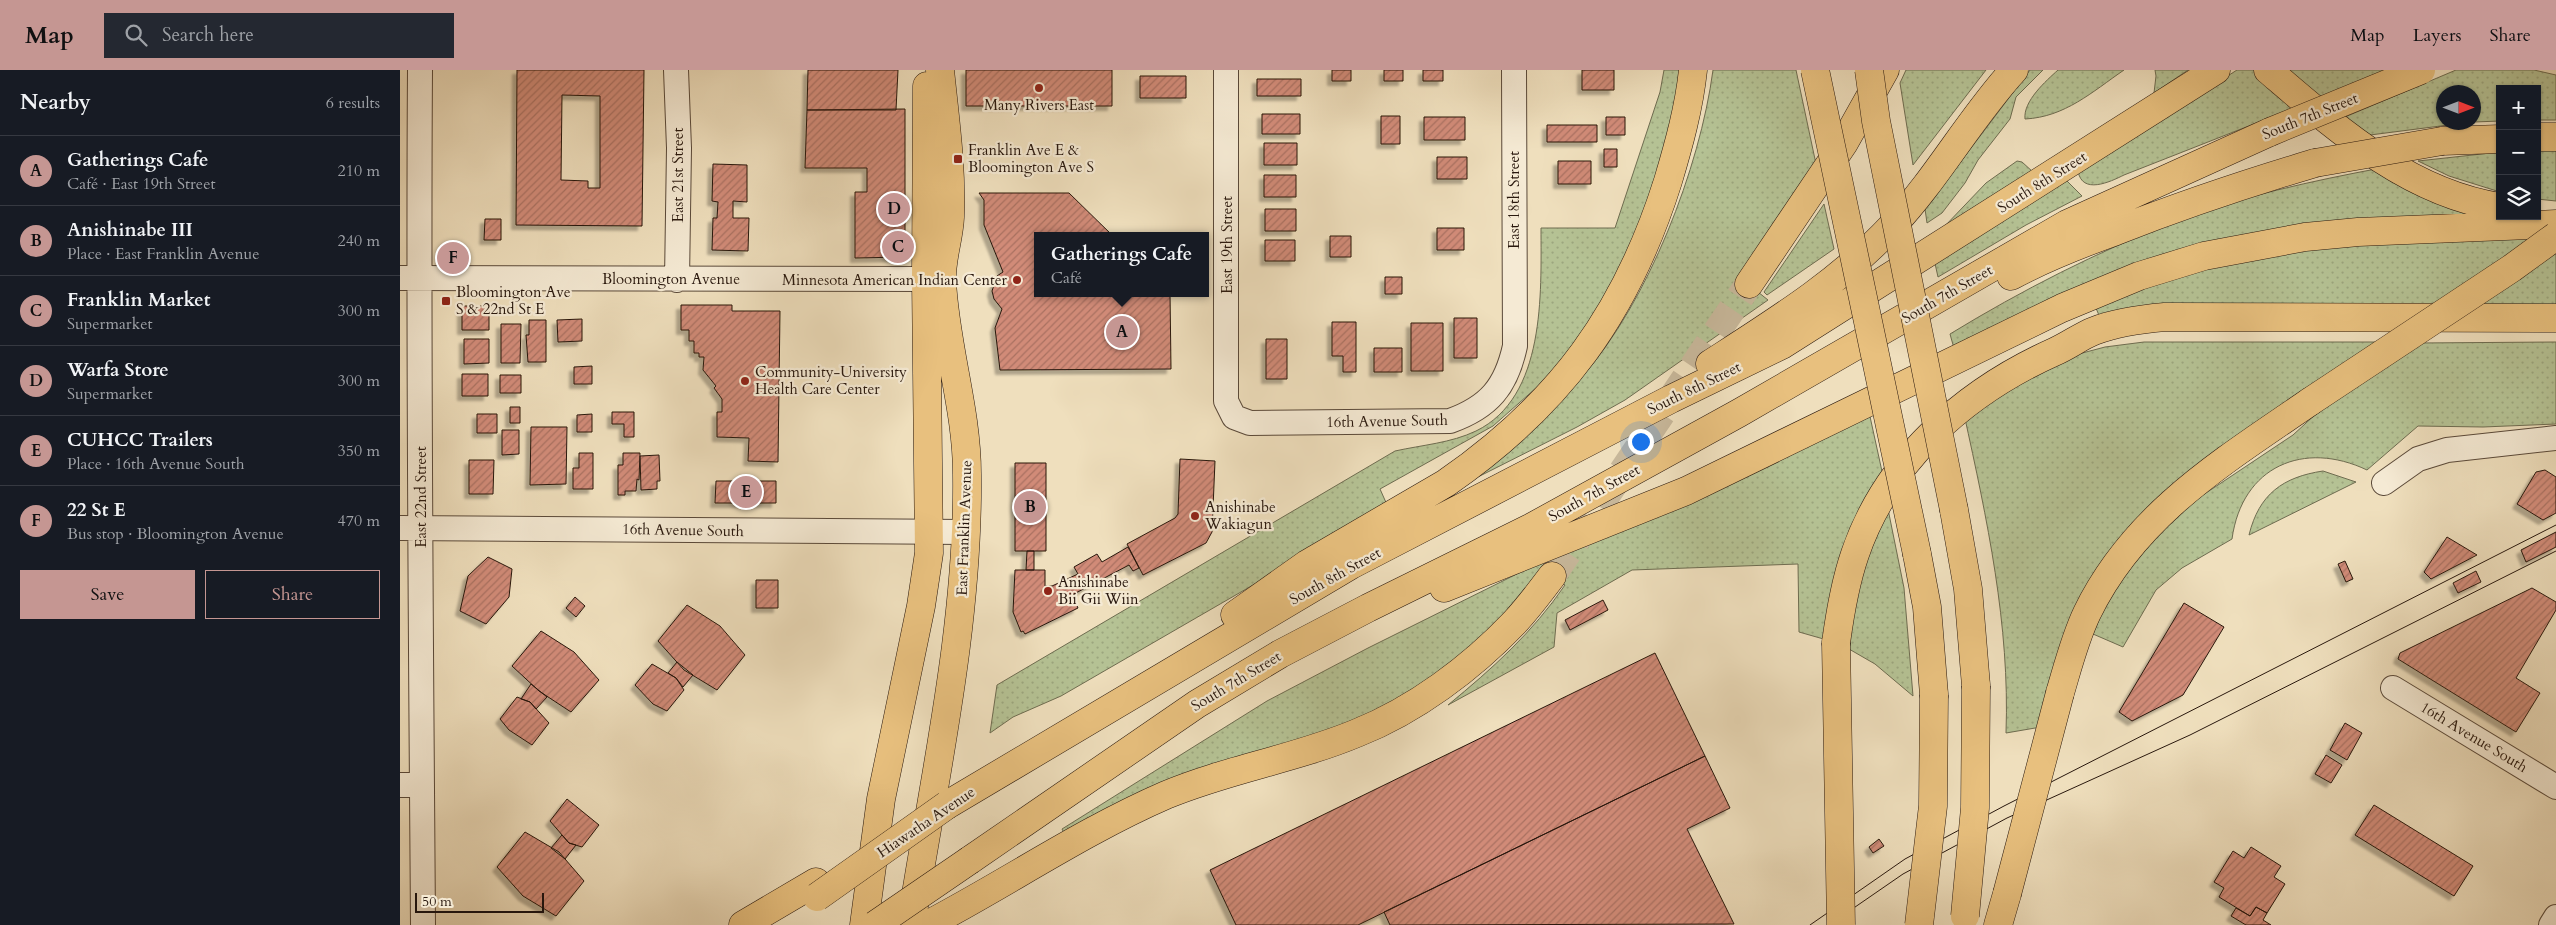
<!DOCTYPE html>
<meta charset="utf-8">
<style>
body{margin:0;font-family:Cardo,serif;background:#242831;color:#f1f3f6}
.controls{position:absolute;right:15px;top:15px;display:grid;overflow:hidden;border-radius:0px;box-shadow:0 1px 4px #0004}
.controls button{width:45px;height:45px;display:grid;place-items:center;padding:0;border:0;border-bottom:1px solid #363941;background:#171b24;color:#f1f3f6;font:25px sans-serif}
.compass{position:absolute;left:2036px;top:15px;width:45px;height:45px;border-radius:50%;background:#171b24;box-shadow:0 1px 4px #0004;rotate:90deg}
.scale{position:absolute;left:15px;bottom:12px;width:129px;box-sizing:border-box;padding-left:5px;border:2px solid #28170d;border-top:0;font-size:14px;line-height:18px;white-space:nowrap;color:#28170d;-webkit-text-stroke:4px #f5ead4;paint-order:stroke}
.you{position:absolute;left:1240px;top:371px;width:18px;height:18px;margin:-12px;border:4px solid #fff;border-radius:50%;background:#1a73e8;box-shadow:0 0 0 8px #1a73e833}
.badge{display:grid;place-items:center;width:32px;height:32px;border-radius:50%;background:#c59692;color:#111;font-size:16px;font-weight:700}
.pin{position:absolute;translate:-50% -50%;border:2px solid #fff;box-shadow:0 1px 5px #0006}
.popup{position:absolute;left:634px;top:162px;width:175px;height:65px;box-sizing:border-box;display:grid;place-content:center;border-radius:0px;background:#171b24;filter:drop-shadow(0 1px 4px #0005);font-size:16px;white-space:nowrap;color:#9ea1a6}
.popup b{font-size:19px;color:#f1f3f6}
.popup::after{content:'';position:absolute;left:50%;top:100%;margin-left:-10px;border:10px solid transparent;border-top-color:#171b24}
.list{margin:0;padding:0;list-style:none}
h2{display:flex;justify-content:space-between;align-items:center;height:65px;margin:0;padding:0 20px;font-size:21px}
h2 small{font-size:16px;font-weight:400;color:#9ea1a6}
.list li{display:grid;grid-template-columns:32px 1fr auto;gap:15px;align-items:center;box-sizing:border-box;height:70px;padding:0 20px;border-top:1px solid #363941}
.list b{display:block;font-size:19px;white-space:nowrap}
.list p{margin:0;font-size:16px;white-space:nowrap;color:#9ea1a6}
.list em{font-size:16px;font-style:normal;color:#9ea1a6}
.actions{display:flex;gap:10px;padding:15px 20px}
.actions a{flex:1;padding:11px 0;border:1px solid #c59692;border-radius:0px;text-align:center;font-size:18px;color:#c59692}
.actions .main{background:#c59692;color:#111}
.icon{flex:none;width:28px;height:28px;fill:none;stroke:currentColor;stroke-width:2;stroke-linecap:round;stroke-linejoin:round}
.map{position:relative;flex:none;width:2156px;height:855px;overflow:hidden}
header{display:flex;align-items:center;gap:30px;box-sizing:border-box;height:70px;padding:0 25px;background:#c59692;color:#111}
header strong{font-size:24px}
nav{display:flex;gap:28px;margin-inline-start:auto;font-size:18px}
.search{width:350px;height:45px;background:#242831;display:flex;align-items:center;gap:12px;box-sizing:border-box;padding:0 18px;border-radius:0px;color:#9ea1a6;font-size:19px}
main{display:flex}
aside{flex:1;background:#171b24}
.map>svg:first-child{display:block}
.grass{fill:url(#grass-dots);stroke:#6e6c50}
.building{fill:url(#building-hatch);stroke:#28170d;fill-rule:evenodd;filter:url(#shadow)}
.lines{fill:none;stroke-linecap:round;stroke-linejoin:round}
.highway-tunnel{stroke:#c7b79a;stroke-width:28;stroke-dasharray:28 14;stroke-linecap:butt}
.minor-casing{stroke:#5a4939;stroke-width:26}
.major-casing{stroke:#28170d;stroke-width:29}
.highway-casing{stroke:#28170d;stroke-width:29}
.minor{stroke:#f5ead4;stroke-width:24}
.major{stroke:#e8c07e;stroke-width:28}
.highway{stroke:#e8c07e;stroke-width:28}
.tram{stroke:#28170d;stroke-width:1}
.highway-bridge-casing{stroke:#28170d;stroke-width:29;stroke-linecap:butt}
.highway-bridge{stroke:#e8c07e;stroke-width:28}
.poi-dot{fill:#8f2418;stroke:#f5ead4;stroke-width:2}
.labels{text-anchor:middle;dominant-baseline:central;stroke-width:4.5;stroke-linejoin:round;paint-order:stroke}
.poi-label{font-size:15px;fill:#28170d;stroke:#f5ead4;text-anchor:start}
.street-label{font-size:15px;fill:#28170d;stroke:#f5ead4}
</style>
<header>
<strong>Map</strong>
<div class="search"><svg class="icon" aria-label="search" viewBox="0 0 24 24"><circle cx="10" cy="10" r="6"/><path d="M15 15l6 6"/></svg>Search here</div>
<nav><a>Map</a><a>Layers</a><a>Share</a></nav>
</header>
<main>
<aside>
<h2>Nearby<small>6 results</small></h2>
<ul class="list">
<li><span class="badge">A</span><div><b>Gatherings Cafe</b><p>Café · East 19th Street</p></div><em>210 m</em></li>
<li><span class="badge">B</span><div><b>Anishinabe III</b><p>Place · East Franklin Avenue</p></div><em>240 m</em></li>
<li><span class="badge">C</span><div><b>Franklin Market</b><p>Supermarket</p></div><em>300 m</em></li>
<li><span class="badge">D</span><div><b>Warfa Store</b><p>Supermarket</p></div><em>300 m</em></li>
<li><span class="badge">E</span><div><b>CUHCC Trailers</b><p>Place · 16th Avenue South</p></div><em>350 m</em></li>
<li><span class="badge">F</span><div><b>22 St E</b><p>Bus stop · Bloomington Avenue</p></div><em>470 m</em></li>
</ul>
<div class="actions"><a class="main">Save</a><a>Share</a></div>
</aside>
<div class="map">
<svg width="2156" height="855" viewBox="0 0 2156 855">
<defs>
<pattern id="grass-dots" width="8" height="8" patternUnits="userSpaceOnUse" patternTransform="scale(1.25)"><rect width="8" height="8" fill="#b5c294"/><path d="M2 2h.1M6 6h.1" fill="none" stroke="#9ca67e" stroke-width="1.8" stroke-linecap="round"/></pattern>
<pattern id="building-hatch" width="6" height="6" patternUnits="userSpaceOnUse" patternTransform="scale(1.25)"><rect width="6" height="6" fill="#d18b78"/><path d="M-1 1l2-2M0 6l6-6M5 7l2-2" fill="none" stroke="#aa7161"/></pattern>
<filter id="shadow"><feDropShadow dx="-4.5" dy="4.5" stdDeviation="1" flood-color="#0004"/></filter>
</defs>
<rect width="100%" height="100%" fill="#efdfbd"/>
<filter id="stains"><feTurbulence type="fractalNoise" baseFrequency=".004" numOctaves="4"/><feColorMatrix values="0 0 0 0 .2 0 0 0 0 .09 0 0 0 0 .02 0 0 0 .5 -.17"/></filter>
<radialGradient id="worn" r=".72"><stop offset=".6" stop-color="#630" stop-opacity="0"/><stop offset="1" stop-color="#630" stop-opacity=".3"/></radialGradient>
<path class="grass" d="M 1264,0 L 1283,0 L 1266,84 L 1227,191 L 1177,273 L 1136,318 L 1093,356 L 980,419 L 988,437 L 661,626 L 613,647 L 590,663 L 597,615 L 995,381 C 1022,375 1051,373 1076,361 C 1146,327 1141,223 1141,158 L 1215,158 L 1260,22 Z
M 1313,0 L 1396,0 L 1416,94 L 1338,206 L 1368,230 L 1225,330 L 1177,357 L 1064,414 C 1104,379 1147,346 1182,307 C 1248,232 1300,98 1313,0 Z
M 1506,0 L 1586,0 L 1513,95 L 1500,13 Z
M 1630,0 L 1643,0 L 1616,27 L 1610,49 L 1578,90 L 1565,113 L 1542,143 L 1527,153 L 1525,139 Z
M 1658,0 L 1724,0 C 1692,22 1665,47 1625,49 C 1623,31 1646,11 1658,0 Z
M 1755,0 L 1788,0 L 1754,23 L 1756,6 Z
M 1837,0 L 1855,0 L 1897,37 L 1724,105 C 1710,112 1682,125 1678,101 Z
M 1888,0 L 1988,0 L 1920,28 Z
M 2056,0 L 2134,0 L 2156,5 L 2156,50 L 2137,50 L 2137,19 L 2100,19 L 2100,51 L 2074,52 L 2074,22 L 2044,22 L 2044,52 L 2064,53 L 1970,65 L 1945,47 Z
M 2156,78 L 2156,131 L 2137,129 L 2137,79 Z
M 2100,82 L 2100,122 L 2049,106 L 2018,91 Z
M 1617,91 L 1622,92 L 1633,102 L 1543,158 L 1586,113 Z
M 1981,98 L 2100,143 L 1887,162 L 1555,282 L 1550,264 C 1622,220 1697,182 1776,151 C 1842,126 1912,111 1981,98 Z
M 1664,108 L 1682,126 L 1626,155 L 1538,207 L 1534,189 Z
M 1424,134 L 1434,179 L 1367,225 L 1364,222 Z
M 2140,165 L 2035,238 L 1701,250 L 1693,231 L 1860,181 Z
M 2156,181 L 2156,237 L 2073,237 Z
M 1744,272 L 1980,272 L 1757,430 L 1641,657 L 1606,663 C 1610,555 1587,449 1564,344 L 1671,286 L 1705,277 Z
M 2156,272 L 2156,354 L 2083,357 L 2018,356 L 1967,400 C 1904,370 1842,396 1832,469 L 1782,498 L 1756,520 L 1723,577 L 1693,564 L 1713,517 L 1770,447 L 1893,365 L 1918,342 L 2017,273 Z
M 1469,342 L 1483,406 L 1427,570 L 1399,562 L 1398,494 L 1232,500 L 1157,543 L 1154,577 L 1048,635 C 1092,599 1133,562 1165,515 L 1141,499 L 1105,546 L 1034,608 L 980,640 L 666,767 L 662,759 L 867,631 L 968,578 L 1135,495 Z
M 1923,401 L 1956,412 L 1849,465 C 1859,424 1883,407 1923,401 Z
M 1488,439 L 1504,518 L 1513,626 L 1475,594 L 1449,579 L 1457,513 Z"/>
<path class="building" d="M 117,0 L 244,0 L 242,156 L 116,155 ZM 162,25 L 200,26 L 200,118 L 188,118 L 188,111 L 161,110 Z
M 408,0 L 498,0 L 496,40 L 407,40 Z
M 566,0 L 712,0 L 712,36 L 566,36 Z
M 932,0 L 951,0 L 951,11 L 932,11 Z
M 984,0 L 1003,0 L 1003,11 L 984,11 Z
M 1023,0 L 1043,0 L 1043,11 L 1023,11 Z
M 1182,0 L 1214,0 L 1214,20 L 1182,20 Z
M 740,6 L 786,6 L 786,28 L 740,28 Z
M 857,9 L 901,9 L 901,26 L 857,26 Z
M 505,39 L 505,174 L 502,174 L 503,187 L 455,188 L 455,122 L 467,122 L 467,98 L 405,98 L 407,40 Z
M 862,44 L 900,44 L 900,64 L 862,64 Z
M 981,46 L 1000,46 L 1000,74 L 981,74 Z
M 1024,47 L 1065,47 L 1065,70 L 1024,70 Z
M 1206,47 L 1225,47 L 1225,65 L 1206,65 Z
M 1147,55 L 1197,55 L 1197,72 L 1147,72 Z
M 864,73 L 897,73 L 897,95 L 864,95 Z
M 1204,79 L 1217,79 L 1217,97 L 1204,97 Z
M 1037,87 L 1067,87 L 1067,109 L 1037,109 Z
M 1158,91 L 1191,91 L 1191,114 L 1158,114 Z
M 313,94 L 347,95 L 347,132 L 333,131 L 333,148 L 349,148 L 348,181 L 312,180 L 313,148 L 317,148 L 318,132 L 312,131 Z
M 864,105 L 896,105 L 896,127 L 864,127 Z
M 579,123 L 669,123 L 713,166 L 638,166 L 638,223 L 770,223 L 771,299 L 600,300 L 595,258 L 602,239 L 594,229 L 592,221 L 597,206 L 603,202 L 584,155 L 584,130 Z
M 865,139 L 896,139 L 896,161 L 865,161 Z
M 85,149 L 101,149 L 101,170 L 84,170 Z
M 1037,158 L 1064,158 L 1064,180 L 1037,180 Z
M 930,166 L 951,166 L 951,187 L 930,187 Z
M 865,170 L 895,170 L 895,191 L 865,191 Z
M 985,207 L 1002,207 L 1002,224 L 985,224 Z
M 281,235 L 332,235 L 332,241 L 380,241 L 378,392 L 348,391 L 349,368 L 317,367 L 317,342 L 322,342 L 322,329 L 314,318 L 316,316 L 303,300 L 304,287 L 299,287 L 299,283 L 294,283 L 294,271 L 289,271 L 289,260 L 281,260 Z
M 62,236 L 89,236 L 89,260 L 62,260 Z
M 1054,248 L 1077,248 L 1077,288 L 1054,288 Z
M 182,249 L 182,271 L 158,272 L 157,250 Z
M 129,250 L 146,250 L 146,292 L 128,292 L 126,265 L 129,265 Z
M 932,252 L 956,252 L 956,302 L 943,302 L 943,286 L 932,286 Z
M 1011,253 L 1043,253 L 1043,301 L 1011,301 Z
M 101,254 L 121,254 L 120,293 L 101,293 Z
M 64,269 L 89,269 L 89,293 L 64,294 Z
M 866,269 L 887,269 L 887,309 L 866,309 Z
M 974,278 L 1002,278 L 1002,302 L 974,302 Z
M 192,296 L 192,314 L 174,314 L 174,297 Z
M 62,304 L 88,304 L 88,326 L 62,326 Z
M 100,305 L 121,305 L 121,323 L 100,323 Z
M 110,337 L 120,337 L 120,353 L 110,353 Z
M 212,342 L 234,342 L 234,367 L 224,367 L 224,354 L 212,354 Z
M 77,344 L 97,344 L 97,363 L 77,363 Z
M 192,344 L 192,362 L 177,362 L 177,345 Z
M 131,357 L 167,357 L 166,414 L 130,415 Z
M 102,360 L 119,360 L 119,384 L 102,385 Z
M 179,383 L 193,383 L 193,419 L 173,419 L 173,398 L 179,398 Z
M 223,383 L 240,383 L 239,410 L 237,409 L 236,421 L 225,421 L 225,425 L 218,425 L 218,395 L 223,395 Z
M 259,385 L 260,411 L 257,411 L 257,419 L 241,420 L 240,386 Z
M 780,389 L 815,391 L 812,462 L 806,473 L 743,505 L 727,474 L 775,448 L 778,444 Z
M 69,390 L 94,390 L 93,424 L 69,424 Z
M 615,393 L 646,393 L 646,481 L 615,481 Z
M 2145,400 L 2156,407 L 2156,443 L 2143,450 L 2117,434 L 2136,402 Z
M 316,411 L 376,411 L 376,433 L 315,433 Z
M 2156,462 L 2156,477 L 2126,492 L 2121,480 Z
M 2047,467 L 2077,485 L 2031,509 L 2024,502 Z
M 728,477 L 739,498 L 733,501 L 729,495 L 672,525 L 678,538 L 625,564 L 623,561 L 621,562 L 613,542 L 615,500 L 645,500 L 645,516 L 652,516 L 678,504 L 674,497 L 697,484 L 702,492 Z
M 627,481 L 634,481 L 634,500 L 626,500 Z
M 88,487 L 112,499 L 109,527 L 86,554 L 60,541 L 68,506 Z
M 1945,491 L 1953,509 L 1946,512 L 1938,494 Z
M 2076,501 L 2081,512 L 2058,523 L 2053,513 Z
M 356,510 L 378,510 L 378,538 L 356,538 Z
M 2132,518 L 2156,532 L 2156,540 L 2116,608 L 2140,623 L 2116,662 L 1998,589 L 2000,583 Z
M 175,527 L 185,536 L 176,547 L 166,538 Z
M 1203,530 L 1208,540 L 1170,560 L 1165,550 Z
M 1784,533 L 1824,557 L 1783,625 L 1732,651 L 1719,642 Z
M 287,535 L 320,556 L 345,585 L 317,620 L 284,600 L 258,571 Z
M 141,561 L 174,582 L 199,610 L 171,642 L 139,621 L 112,596 Z
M 1255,583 L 1305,686 L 958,855 L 836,855 L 810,800 Z
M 277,592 L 293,605 L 283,617 L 276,608 L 268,603 Z
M 252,594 L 276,608 L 284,620 L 267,641 L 253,634 L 235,615 Z
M 131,614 L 147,627 L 136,639 L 130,632 L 121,629 Z
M 117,627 L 130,632 L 149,653 L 132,675 L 109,660 L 100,649 Z
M 1945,653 L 1962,663 L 1947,690 L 1930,680 Z
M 1926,685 L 1942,695 L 1931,713 L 1915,704 Z
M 1305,686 L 1330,738 L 1287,759 L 1334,854 L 990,855 L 984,842 Z
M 167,729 L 199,755 L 182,777 L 169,773 L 150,751 Z
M 1974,735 L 2073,796 L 2054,826 L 1955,765 Z
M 125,762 L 159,782 L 184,811 L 156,846 L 123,826 L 97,797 Z
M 162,765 L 169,773 L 176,775 L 165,789 L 151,778 Z
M 1479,769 L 1484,776 L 1473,783 L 1469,777 Z
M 1851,777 L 1881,796 L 1874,807 L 1885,814 L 1867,843 L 1856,837 L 1850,846 L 1819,827 L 1824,818 L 1814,812 L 1833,781 L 1844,788 Z
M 1856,837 L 1867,843 L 1863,850 L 1871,855 L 1846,855 L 1831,846 L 1836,838 L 1850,846 Z"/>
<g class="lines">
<path class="highway-tunnel" d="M 1152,506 L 1349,214"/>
<defs>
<path id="minor" d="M 20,0 C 18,285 21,570 23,855
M 276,0 L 279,78 L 277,210
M 826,0 L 826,331 L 834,347 L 850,353 L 1050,351 C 1089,337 1106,317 1115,276 L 1114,0
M 0,208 L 542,209
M 1984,413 L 2018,389 L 2047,380 L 2156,368
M 0,458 L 566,462
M 1993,618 L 2156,717
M 0,715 L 22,715
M 2151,855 L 2156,847"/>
<path id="major" d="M 464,855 L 481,729 L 521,536 L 529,483 L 526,209 L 527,16
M 511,855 C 534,707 569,555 567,404 C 567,339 545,276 542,211 C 541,189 549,169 550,147 C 552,97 545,49 540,0"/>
<path id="highway" d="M 1868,0 C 1936,58 2008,123 2100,137
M 2137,67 L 2156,67
M 2042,71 L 2100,69
M 1611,206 C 1644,188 1680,174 1716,161 C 1782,135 1848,113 1915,93
M 1349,214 L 1444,73 L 1485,0
M 1310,294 C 1375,252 1440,212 1493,155 C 1538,107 1570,48 1614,0
M 1554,440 L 1568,519 L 1576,616
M 1517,484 L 1527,537 L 1534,625
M 1044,518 L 1286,421 L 1662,238 L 1739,206 L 1804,186 L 1905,167 L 1958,162 L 2156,154
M 835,545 L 907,494 L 1046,413 C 1160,334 1226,244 1268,111 C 1279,74 1289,38 1293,0
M 1436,573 C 1440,543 1445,513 1455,484 C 1487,390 1565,322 1654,282 C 1668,276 1681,266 1694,261 C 1717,252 1741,249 1765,247 L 2156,248
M 1660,623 C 1668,596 1675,568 1687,543 C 1735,444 1824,391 1911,331
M 547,735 L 951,495 L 1271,329 L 1382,275 L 1816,0
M 570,790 L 797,634 L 880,584 L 968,538 L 1132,457 L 1339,343 L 1667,154 L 1870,62
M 343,855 L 416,812
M 527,855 C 607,813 683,761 766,725 C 828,699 895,689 957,663 C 1015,640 1071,598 1114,553 C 1128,538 1140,522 1152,506
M 1598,855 L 1607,824"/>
</defs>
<use href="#minor" class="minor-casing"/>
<use href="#major" class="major-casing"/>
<use href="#highway" class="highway-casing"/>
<use href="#minor" class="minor"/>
<use href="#major" class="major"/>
<use href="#highway" class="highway"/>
<path class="tram" d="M 1410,855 L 1505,789 L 1604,736 L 2156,455
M 1429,855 L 1503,804 L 1607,748 L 1790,665 L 2156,481"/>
<defs>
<path id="highway-bridge" d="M 1415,0 L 1517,484
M 1469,0 L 1476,51 L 1554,440
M 1870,62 L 2021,0
M 1915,93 L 2042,71
M 1911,331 L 2112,198 L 2156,166
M 1436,573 L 1441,855
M 1607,824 L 1660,623
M 417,827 L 547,735
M 1565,846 L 1575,738 L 1576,616
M 475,855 L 570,790
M 1519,855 L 1533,736 L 1534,625"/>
</defs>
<use href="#highway-bridge" class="highway-bridge-casing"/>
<use href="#highway-bridge" class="highway-bridge"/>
</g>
<g class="poi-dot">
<circle cx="639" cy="18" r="5"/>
<rect x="553" y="84" width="10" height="10" rx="2.5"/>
<circle cx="617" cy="210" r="5"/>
<rect x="41" y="226" width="10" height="10" rx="2.5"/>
<circle cx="345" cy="311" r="5"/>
<circle cx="795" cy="446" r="5"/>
<circle cx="648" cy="521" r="5"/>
</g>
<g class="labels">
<g class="poi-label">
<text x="639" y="35" text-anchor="middle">Many Rivers East</text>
<text x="568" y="80">Franklin Ave E &amp;<tspan x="568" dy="17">Bloomington Ave S</tspan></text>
<text x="607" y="210" text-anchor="end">Minnesota American Indian Center</text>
<text x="56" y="222">Bloomington Ave<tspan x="56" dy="17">S &amp; 22nd St E</tspan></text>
<text x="355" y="302">Community-University<tspan x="355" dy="17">Health Care Center</tspan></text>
<text x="805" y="437">Anishinabe<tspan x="805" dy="17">Wakiagun</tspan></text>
<text x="658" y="512">Anishinabe<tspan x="658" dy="17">Bii Gii Wiin</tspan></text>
</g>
<g class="street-label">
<text transform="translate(1910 46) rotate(-22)">South 7th Street</text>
<text transform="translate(278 105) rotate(-90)">East 21st Street</text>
<text transform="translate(1642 112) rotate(-32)">South 8th Street</text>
<text transform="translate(1114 130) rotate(-90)">East 18th Street</text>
<text transform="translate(827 175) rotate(-90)">East 19th Street</text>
<text x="271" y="209">Bloomington Avenue</text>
<text transform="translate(1547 224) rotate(-30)">South 7th Street</text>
<text transform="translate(1294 318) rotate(-26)">South 8th Street</text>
<text transform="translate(987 351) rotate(-1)">16th Avenue South</text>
<text transform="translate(1194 423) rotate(-29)">South 7th Street</text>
<text transform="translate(21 427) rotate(-90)">East 22nd Street</text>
<text transform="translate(564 458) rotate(-88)">East Franklin Avenue</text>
<text transform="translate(283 460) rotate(1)">16th Avenue South</text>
<text transform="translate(935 506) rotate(-29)">South 8th Street</text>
<text transform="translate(836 611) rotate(-31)">South 7th Street</text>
<text transform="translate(2074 667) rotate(31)">16th Avenue South</text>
<text transform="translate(526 752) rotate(-34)">Hiawatha Avenue</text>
</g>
</g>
<rect width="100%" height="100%" filter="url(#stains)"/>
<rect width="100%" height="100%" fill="url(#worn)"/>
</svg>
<div class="controls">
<button>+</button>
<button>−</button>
<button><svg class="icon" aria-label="layers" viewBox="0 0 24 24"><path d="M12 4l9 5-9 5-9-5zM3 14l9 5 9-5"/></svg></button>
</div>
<svg class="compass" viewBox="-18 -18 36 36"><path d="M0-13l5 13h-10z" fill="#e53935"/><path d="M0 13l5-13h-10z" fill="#9ea1a6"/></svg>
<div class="scale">50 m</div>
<div class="you"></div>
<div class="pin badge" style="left:722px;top:262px">A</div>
<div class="popup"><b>Gatherings Cafe</b>Café</div>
<div class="pin badge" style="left:630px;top:437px">B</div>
<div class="pin badge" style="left:498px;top:177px">C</div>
<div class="pin badge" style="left:494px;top:139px">D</div>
<div class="pin badge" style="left:346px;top:422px">E</div>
<div class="pin badge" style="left:53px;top:188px">F</div>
</div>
</main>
